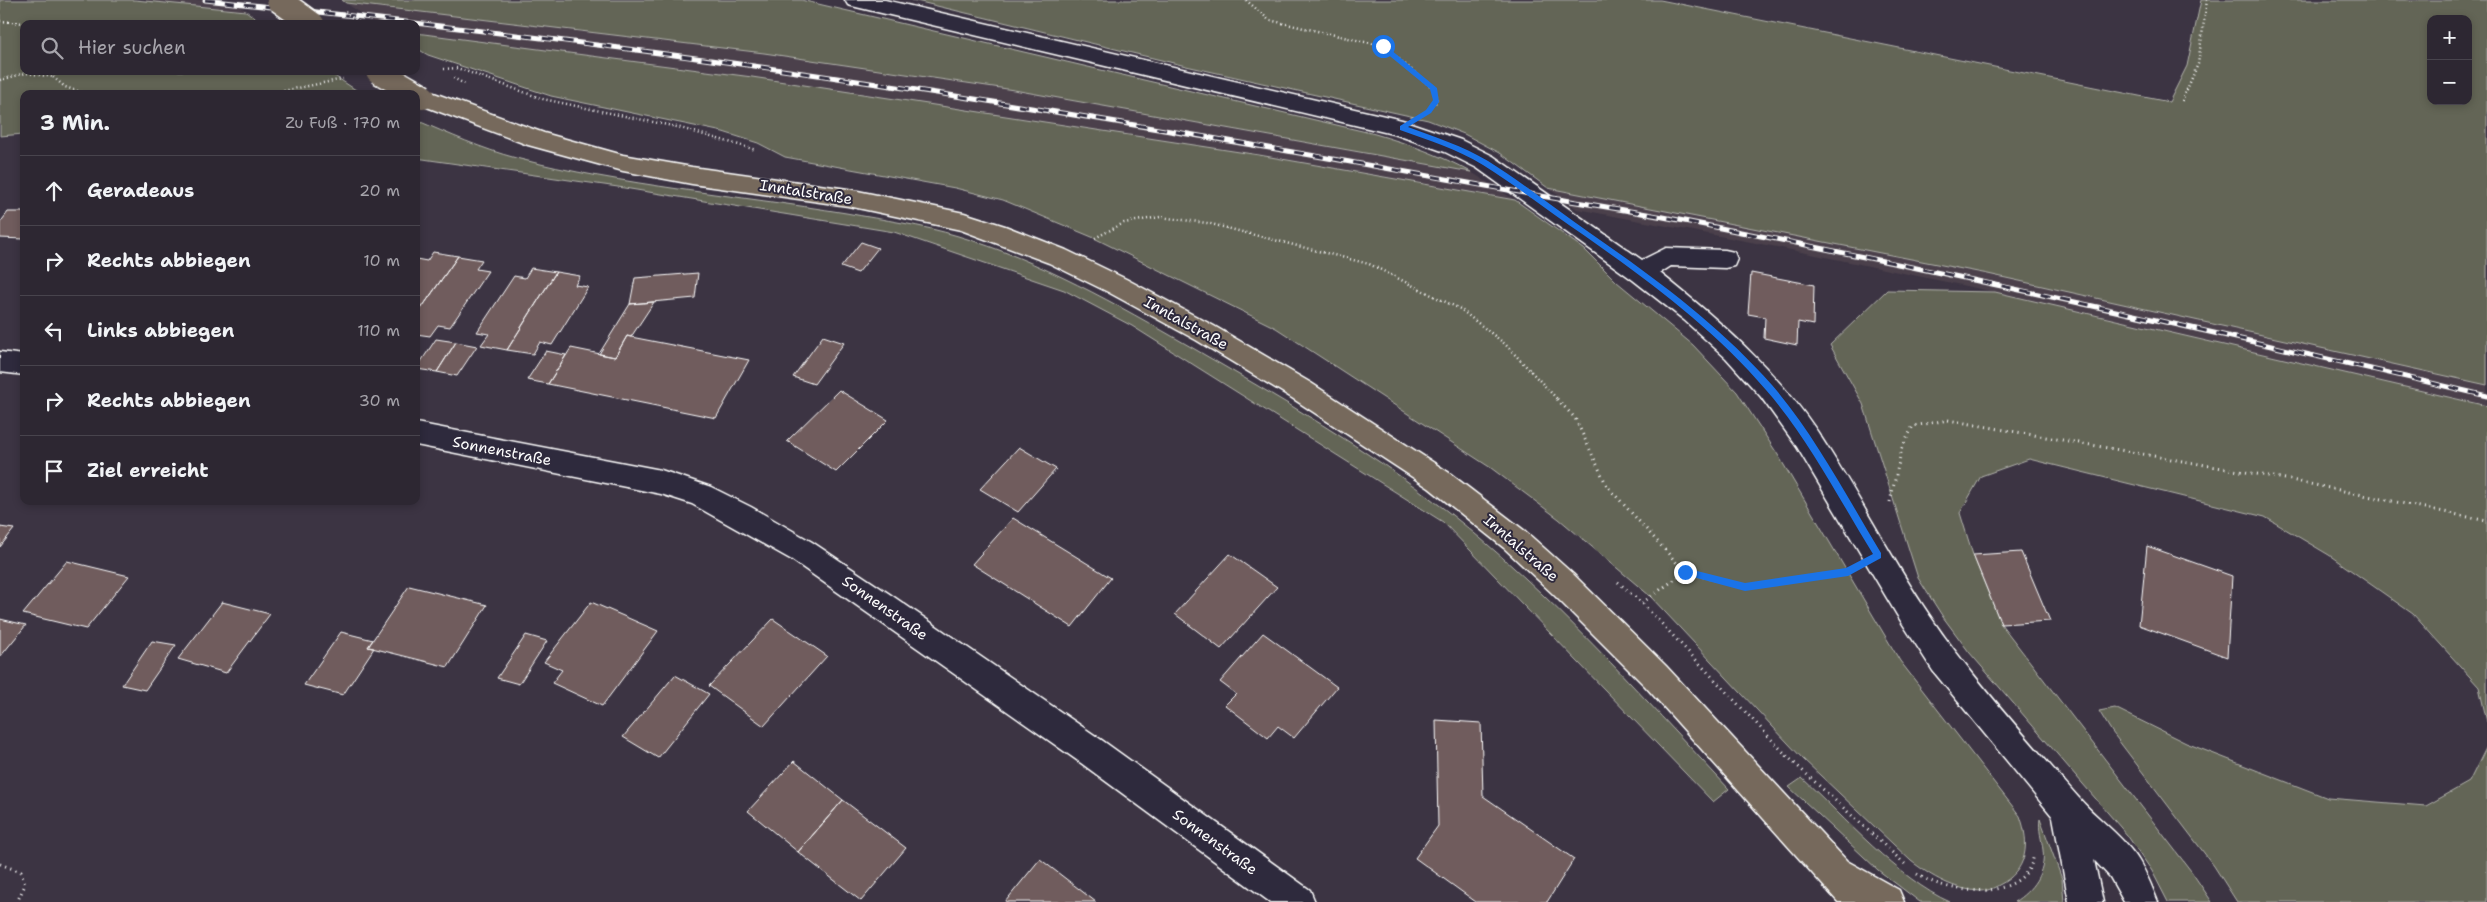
<!DOCTYPE html>
<html lang="de">
<meta charset="utf-8">
<style>
body{margin:0;font-family:"Shantell Sans",sans-serif;background:#39333e;color:#f1f3f6}
.controls{position:absolute;right:15px;top:15px;display:grid;overflow:hidden;border-radius:10px;box-shadow:0 2px 8px #0003}
.controls button{width:45px;height:45px;display:grid;place-items:center;padding:0;border:0;border-bottom:1px solid #48444d;background:#2d2732;color:#f1f3f6;font:25px sans-serif}
.stop{position:absolute;width:15px;height:15px;margin:-11px;border:4px solid #1a73e8;border-radius:50%;background:#fff}
.stop.end{background:#1a73e8;border-color:#fff;box-shadow:0 1px 5px #0008}
.list{margin:0;padding:0;list-style:none}
h2{display:flex;justify-content:space-between;align-items:center;height:65px;margin:0;padding:0 20px;font-size:21px}
h2 small{font-size:16px;font-weight:400;color:#a7a5ac}
.list li{display:grid;grid-template-columns:32px 1fr auto;gap:15px;align-items:center;box-sizing:border-box;height:70px;padding:0 20px;border-top:1px solid #48444d}
.list b{display:block;font-size:19px;white-space:nowrap}
.list em{font-size:16px;font-style:normal;color:#a7a5ac}
.icon{flex:none;width:28px;height:28px;fill:none;stroke:currentColor;stroke-width:2;stroke-linecap:round;stroke-linejoin:round}
.map{position:relative;flex:none;width:2487px;height:902px;overflow:hidden}
.search{position:absolute;background:#2d2732;box-shadow:0 2px 8px #0003;left:20px;top:20px;width:400px;height:55px;display:flex;align-items:center;gap:12px;box-sizing:border-box;padding:0 18px;border-radius:10px;color:#a7a5ac;font-size:19px}
.panel{position:absolute;background:#2d2732;box-shadow:0 2px 8px #0003;left:20px;top:90px;width:400px;height:415px;border-radius:10px}
.map>svg:first-child{display:block}
.built{fill:#4b404b}
.green{fill:#636557;stroke:#b1b2ab;fill-rule:evenodd}
.building{fill:#6f5b5d;stroke:#fff}
.lines{fill:none;stroke-linecap:round;stroke-linejoin:round}
.minor-casing{stroke:#fff;stroke-width:3}
.major-casing{stroke:#fff;stroke-width:3}
.path-far1{stroke:#fff;stroke-width:2.5;stroke-dasharray:1 3;stroke-linecap:butt}
.path{stroke:#fff;stroke-width:3;stroke-dasharray:1 4.5;stroke-linecap:butt}
.minor{fill:#2f2a3d;fill-rule:evenodd}
.major{fill:#76695c;fill-rule:evenodd}
.rail-casing{stroke:#fff;stroke-width:5}
.rail{stroke:#2f2a3d;stroke-width:3;stroke-dasharray:10;stroke-linecap:butt}
.major-bridge-casing{stroke:#fff;stroke-width:27;stroke-linecap:butt}
.path-bridge{stroke:#fff;stroke-width:2.5;stroke-dasharray:1 3;stroke-linecap:butt}
.major-bridge{stroke:#76695c;stroke-width:24}
.route{fill:#1a73e8}
.labels{text-anchor:middle;dominant-baseline:central;stroke-width:4;stroke-linejoin:round;paint-order:stroke}
.street-label{font-size:15px;fill:#fff;stroke:#2f2a3d}
</style>
<div class="map">
<svg width="2487" height="902" viewBox="0 0 2487 902">
<rect width="100%" height="100%" fill="#3c3443"/>
<filter id="ink" filterUnits="userSpaceOnUse"><feTurbulence type="fractalNoise" baseFrequency=".02" numOctaves="2"/><feDisplacementMap in="SourceGraphic" scale="10" xChannelSelector="R" yChannelSelector="G"/><feConvolveMatrix kernelMatrix="1 2 1 2 8 2 1 2 1" color-interpolation-filters="sRGB"/></filter>
<g filter="url(#ink)">
<path class="built" d="M 135,0 L 232,0 L 246,11 Z
M 346,3 L 764,53 L 1014,90 L 1471,172 L 1515,200 L 1259,155 L 752,77 L 416,33 L 416,24 L 376,24 Z
M 1548,188 L 1988,274 L 2487,385 L 2487,406 L 1995,292 L 1777,247 L 1577,209 Z"/>
<path class="green" d="M 0,0 L 135,0 L 246,11 L 263,24 L 24,24 L 24,71 L 327,71 L 362,94 L 24,94 L 24,134 L 0,136 Z
M 342,0 L 801,0 L 1375,134 C 1409,144 1440,155 1471,172 L 1014,90 L 764,53 L 346,3 Z
M 912,0 L 1660,0 L 2169,102 L 2187,66 L 2201,0 L 2487,0 L 2487,385 L 1988,274 L 1548,188 L 1500,153 L 1464,134 L 1428,120 L 1186,66 ZM 2431,19 L 2468,19 L 2468,101 L 2431,101 Z
M 416,33 L 752,77 L 1259,155 L 1515,200 L 1584,249 L 1617,282 L 1693,345 L 1737,392 L 1778,455 L 1900,661 L 2020,816 C 2030,843 2028,871 1999,885 C 1994,888 1987,891 1981,891 C 1954,890 1932,877 1911,861 L 1803,759 L 1650,596 L 1559,519 L 1491,468 L 1276,328 L 1092,237 L 1003,200 L 955,188 L 785,157 L 758,143 L 723,132 L 551,96 L 428,55 L 416,48 Z
M 416,120 C 449,134 482,149 516,158 C 624,186 736,195 846,213 C 884,220 922,225 958,236 C 1041,261 1116,304 1191,347 C 1279,398 1368,449 1447,511 C 1551,593 1639,693 1729,789 L 1713,802 L 1443,522 L 1132,326 L 1064,290 L 894,232 L 618,187 L 416,158 Z
M 1887,290 L 1995,292 L 2487,406 L 2487,722 L 2479,687 L 2413,614 L 2329,555 L 2265,517 L 2029,459 L 1981,476 L 1960,513 L 1973,555 L 2001,624 L 2191,871 L 2212,902 L 2168,902 L 2152,871 L 2127,835 L 1969,652 L 1943,617 L 1918,578 L 1863,404 L 1830,345 Z
M 2115,708 L 2186,743 L 2328,798 L 2426,806 L 2469,782 L 2487,746 L 2487,902 L 2237,902 L 2214,866 L 2112,732 L 2099,711 Z
M 1802,778 C 1843,816 1899,880 1950,902 L 1920,902 L 1878,870 L 1789,787 Z
M 2040,819 L 2062,879 L 2064,902 L 2014,902 C 2032,891 2046,872 2043,850 C 2042,840 2038,829 2040,819 Z"/>
<path class="building" d="M 8,212 L 24,212 L 24,239 L 0,238 L 0,223 Z
M 861,242 L 878,248 L 858,273 L 841,267 Z
M 433,252 L 458,256 L 416,316 L 416,259 L 427,261 Z
M 458,256 L 482,260 L 476,269 L 488,271 L 450,327 L 438,325 L 430,336 L 416,334 L 416,316 Z
M 531,268 L 556,272 L 507,350 L 481,345 L 489,334 L 477,332 L 514,276 L 525,278 Z
M 556,272 L 580,276 L 575,285 L 588,287 L 552,345 L 540,342 L 533,354 L 507,350 Z
M 698,273 L 695,298 L 630,304 L 635,278 Z
M 1751,273 L 1814,285 L 1813,325 L 1798,322 L 1797,345 L 1764,338 L 1765,317 L 1748,314 Z
M 654,302 L 631,337 L 627,336 L 615,357 L 599,354 L 630,304 Z
M 627,336 L 631,337 L 749,360 L 716,418 L 548,384 L 571,348 L 615,357 Z
M 823,336 L 844,343 L 814,384 L 793,377 Z
M 436,339 L 456,342 L 437,372 L 416,369 Z
M 456,342 L 477,346 L 457,376 L 437,372 Z
M 546,351 L 566,355 L 548,384 L 527,380 Z
M 839,390 L 888,420 L 836,472 L 787,441 Z
M 1019,447 L 1056,469 L 1018,512 L 980,489 Z
M 1013,518 L 1111,578 L 1072,627 L 972,564 Z
M 0,527 L 14,529 L 0,547 Z
M 2147,546 L 2232,576 L 2227,657 L 2139,625 Z
M 2021,552 L 2050,621 L 2001,624 L 1973,555 Z
M 1230,554 L 1277,587 L 1221,649 L 1175,614 Z
M 67,561 L 129,576 L 86,629 L 23,614 Z
M 409,586 L 487,605 L 448,667 L 368,647 Z
M 222,602 L 270,614 L 226,673 L 178,659 Z
M 591,602 L 658,631 L 602,706 L 552,683 L 562,670 L 544,662 Z
M 0,619 L 26,625 L 0,657 Z
M 773,619 L 827,656 L 764,726 L 709,686 Z
M 341,632 L 373,640 L 368,647 L 374,648 L 343,695 L 304,685 Z
M 1263,633 L 1337,687 L 1294,738 L 1278,726 L 1268,738 L 1225,705 L 1236,694 L 1220,682 Z
M 526,635 L 547,641 L 519,684 L 497,678 Z
M 152,641 L 176,645 L 145,690 L 122,685 Z
M 675,675 L 709,694 L 658,758 L 623,737 Z
M 1436,720 L 1481,723 L 1483,796 L 1574,859 L 1547,902 L 1476,902 L 1415,858 L 1438,826 Z
M 794,761 L 843,800 L 798,852 L 748,811 Z
M 843,800 L 906,848 L 861,901 L 798,852 Z
M 1040,859 L 1096,902 L 1005,902 Z"/>
<g class="lines">
<defs>
<path id="minor" d="M 845,0 L 885,0 L 1402,120 L 1461,140 L 1493,156 L 1642,260 L 1666,248 L 1725,250 L 1734,252 L 1737,259 L 1734,266 L 1725,268 L 1671,266 L 1660,273 C 1719,320 1774,368 1817,431 C 1865,503 1902,582 1955,651 C 1993,701 2036,749 2078,797 C 2095,817 2119,833 2135,855 C 2145,869 2151,885 2158,902 L 2124,902 L 2110,877 L 2094,860 L 2103,902 L 2069,902 L 2053,817 L 1933,671 L 1897,615 L 1797,447 L 1761,397 L 1726,358 L 1684,320 L 1633,280 L 1477,168 L 1445,152 L 1397,135 L 856,7 L 848,5 Z
M 0,352 L 24,355 L 24,375 L 0,372 Z
M 416,423 L 661,470 L 711,487 L 751,507 L 812,542 L 891,595 L 1103,741 L 1310,890 L 1315,902 L 1270,902 L 1081,763 L 792,560 L 692,504 L 661,494 L 416,445 Z"/>
<path id="major" d="M 423,89 L 544,133 L 623,155 L 692,167 L 848,189 L 964,213 L 1005,226 L 1066,250 L 1126,279 L 1214,326 L 1311,383 L 1448,472 L 1525,531 L 1573,574 L 1666,666 L 1847,861 L 1899,890 L 1904,902 L 1838,902 L 1645,686 L 1552,593 L 1504,548 L 1429,488 L 1292,398 L 1196,340 L 1108,292 L 1049,263 L 961,230 L 848,206 L 692,184 L 623,171 L 528,145 L 416,103 L 416,94 L 414,94 Z"/>
</defs>
<use href="#minor" class="minor-casing"/>
<use href="#major" class="major-casing"/>
<path class="path-far1" d="M 1246,0 L 1269,20 L 1383,46 L 1433,88 L 1437,101 L 1433,105
M 0,21 L 36,24
M 444,69 L 457,68 L 543,99 L 677,127 L 756,150
M 58,71 L 53,77 L 65,87 L 87,94
M 0,80 L 26,73 L 53,77
M 268,94 L 343,79
M 2182,101 L 2198,64 L 2207,0
M 1095,238 L 1124,223 L 1160,217 L 1207,223 L 1369,264 L 1460,309 L 1505,344 L 1558,400"/>
<path class="path" d="M 1557,399 L 1575,418 L 1607,486 L 1685,572 L 1745,587 L 1845,572
M 1890,502 L 1902,448 L 1913,426 L 1948,420 L 2291,480 L 2487,521
M 1618,582 L 1642,603 L 1792,761 L 1906,865
M 1642,603 L 1685,572
M 0,864 L 21,872 L 25,885 L 17,902
M 1917,874 C 1951,896 2027,902 2034,854"/>
<use href="#minor" class="minor"/>
<use href="#major" class="major"/>
<defs>
<path id="rail" d="M 205,0 C 425,23 645,49 864,82 C 1086,115 1308,154 1530,194 C 1580,203 1629,210 1679,220 C 1950,272 2219,333 2487,396"/>
</defs>
<use href="#rail" class="rail-casing"/>
<use href="#rail" class="rail"/>
<defs>
<path id="major-bridge" d="M 279,0 L 312,24
M 378,71 L 423,97"/>
</defs>
<use href="#major-bridge" class="major-bridge-casing"/>
<path class="path-bridge" d="M 345,12 L 361,24
M 453,78 L 465,84"/>
<use href="#major-bridge" class="major-bridge"/>
</g>
</g>
<path class="route" d="M 1380,45 L 1385,45 L 1437,88 L 1439,102 L 1431,113 L 1408,127 C 1435,137 1463,146 1488,161 C 1523,183 1556,209 1590,233 C 1655,278 1719,325 1772,385 C 1815,435 1847,497 1881,553 L 1881,558 L 1848,576 L 1745,591 L 1682,574 L 1681,572 L 1685,568 L 1745,583 L 1846,568 L 1873,554 C 1839,499 1808,438 1766,390 C 1714,329 1650,282 1585,236 C 1551,213 1518,187 1483,165 C 1457,149 1428,140 1400,130 L 1400,126 L 1426,110 L 1433,100 L 1430,89 L 1380,48 Z"/>
<g class="labels">
<g class="street-label">
<text transform="translate(806 192) rotate(9)">Inntalstraße</text>
<text transform="translate(1186 323) rotate(29)">Inntalstraße</text>
<text transform="translate(502 451) rotate(11)">Sonnenstraße</text>
<text transform="translate(1521 548) rotate(41)">Inntalstraße</text>
<text transform="translate(885 608) rotate(35)">Sonnenstraße</text>
<text transform="translate(1215 842) rotate(36)">Sonnenstraße</text>
</g>
</g>
</svg>
<div class="controls">
<button>+</button>
<button>−</button>
</div>
<div class="stop" style="left:1383px;top:46px"></div>
<div class="stop end" style="left:1685px;top:572px"></div>
<div class="search"><svg class="icon" aria-label="search" viewBox="0 0 24 24"><circle cx="10" cy="10" r="6"/><path d="M15 15l6 6"/></svg>Hier suchen</div>
<section class="panel">
<h2>3 Min.<small>Zu Fuß · 170 m</small></h2>
<ul class="list">
<li><svg class="icon" aria-label="ahead" viewBox="0 0 24 24"><path d="M12 20V5M6 11l6-6 6 6"/></svg><div><b>Geradeaus</b></div><em>20 m</em></li>
<li><svg class="icon" aria-label="right" viewBox="0 0 24 24"><path d="M7 20v-9h11M14 6l5 5-5 5"/></svg><div><b>Rechts abbiegen</b></div><em>10 m</em></li>
<li><svg class="icon" aria-label="left" viewBox="0 0 24 24"><path d="M17 20v-9H6M10 6l-5 5 5 5"/></svg><div><b>Links abbiegen</b></div><em>110 m</em></li>
<li><svg class="icon" aria-label="right" viewBox="0 0 24 24"><path d="M7 20v-9h11M14 6l5 5-5 5"/></svg><div><b>Rechts abbiegen</b></div><em>30 m</em></li>
<li><svg class="icon" aria-label="arrive" viewBox="0 0 24 24"><path d="M6 21V4h12l-3 4 3 4H6"/></svg><div><b>Ziel erreicht</b></div></li>
</ul>
</section>
</div>
